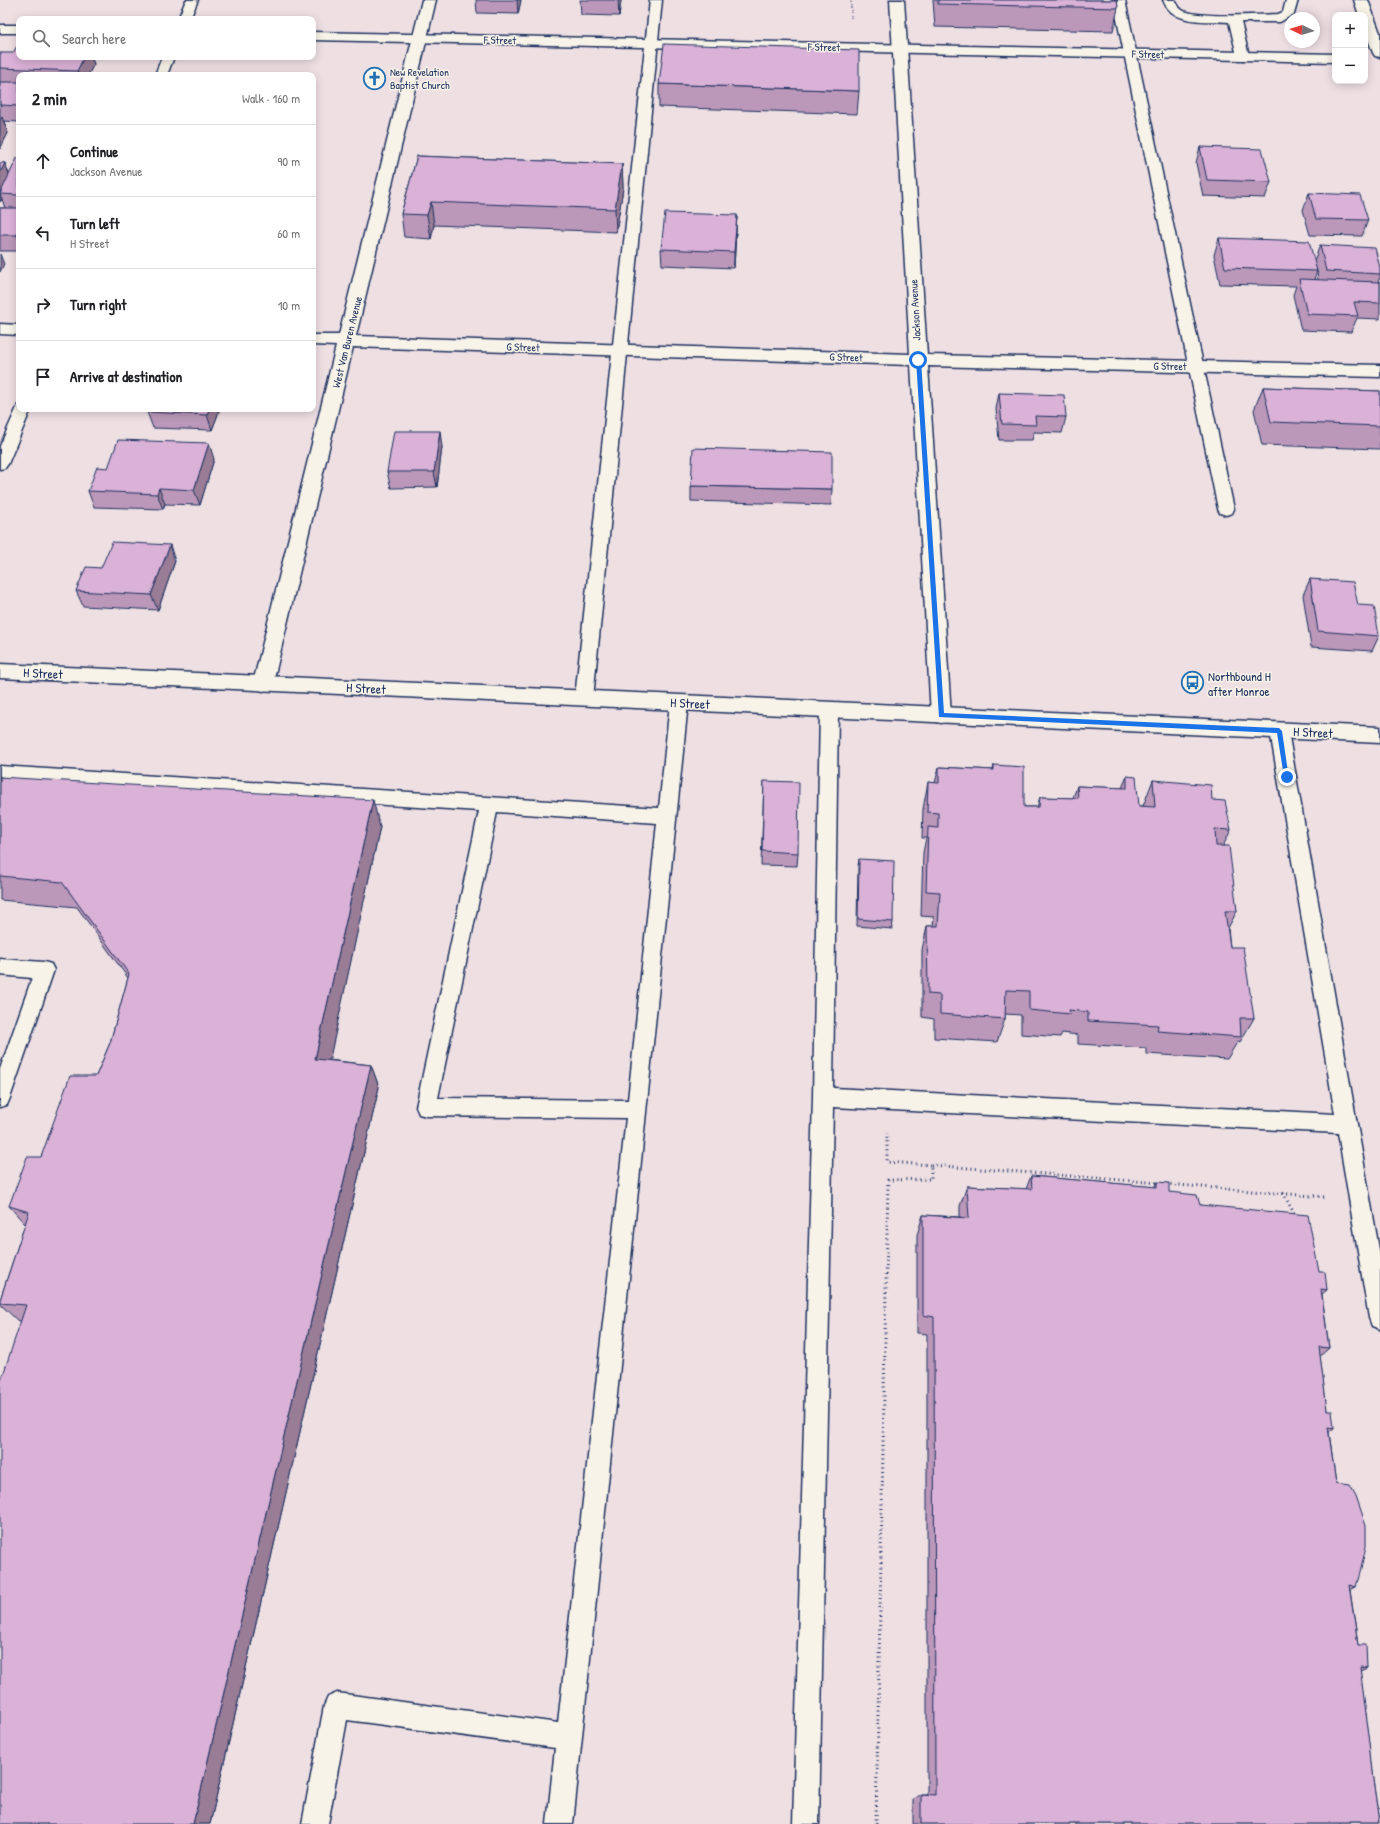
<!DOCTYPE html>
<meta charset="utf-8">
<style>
body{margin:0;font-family:"Patrick Hand",sans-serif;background:#f2f2f2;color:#202124}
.controls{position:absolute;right:12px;top:12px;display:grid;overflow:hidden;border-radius:8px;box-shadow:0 2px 10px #0003}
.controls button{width:36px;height:36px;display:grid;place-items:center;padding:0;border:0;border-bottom:1px solid #e0e0e0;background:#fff;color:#202124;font:20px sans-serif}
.compass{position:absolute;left:1284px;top:12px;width:36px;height:36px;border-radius:50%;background:#fff;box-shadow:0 2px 10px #0003;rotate:274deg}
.stop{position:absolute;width:12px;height:12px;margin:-9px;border:3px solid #1a73e8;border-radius:50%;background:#fff}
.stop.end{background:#1a73e8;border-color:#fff;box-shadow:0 1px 4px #0008}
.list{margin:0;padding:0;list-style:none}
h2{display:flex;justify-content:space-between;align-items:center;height:52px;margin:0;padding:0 16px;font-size:17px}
h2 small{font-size:13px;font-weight:400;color:#757577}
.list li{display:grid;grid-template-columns:26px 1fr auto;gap:12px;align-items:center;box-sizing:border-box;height:72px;padding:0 16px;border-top:1px solid #e0e0e0}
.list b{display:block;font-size:15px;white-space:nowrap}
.list p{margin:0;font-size:13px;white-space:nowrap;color:#757577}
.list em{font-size:13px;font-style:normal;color:#757577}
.icon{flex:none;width:22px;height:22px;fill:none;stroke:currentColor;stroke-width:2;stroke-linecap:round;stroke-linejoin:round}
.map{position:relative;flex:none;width:1380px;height:1824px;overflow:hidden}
.search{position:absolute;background:#fff;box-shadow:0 2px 10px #0003;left:16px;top:16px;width:300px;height:44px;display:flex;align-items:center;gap:10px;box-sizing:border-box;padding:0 14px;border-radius:8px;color:#757577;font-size:15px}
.panel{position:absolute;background:#fff;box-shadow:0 2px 10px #0003;left:16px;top:72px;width:300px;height:340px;border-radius:8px}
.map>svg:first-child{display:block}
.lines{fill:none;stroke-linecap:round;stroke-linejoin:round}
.lane-casing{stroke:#1b2f5e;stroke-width:3}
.street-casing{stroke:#1b2f5e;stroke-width:3}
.secondary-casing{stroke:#1b2f5e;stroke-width:3}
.path-far1{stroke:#1b2f5e;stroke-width:2;stroke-dasharray:0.5 2;stroke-linecap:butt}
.path{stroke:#1b2f5e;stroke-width:3;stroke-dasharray:1 3.5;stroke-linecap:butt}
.lane{fill:#f7f3e8;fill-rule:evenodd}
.street{fill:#f7f3e8;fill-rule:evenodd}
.secondary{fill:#f7f3e8;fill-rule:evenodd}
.wall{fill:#bb98b9;stroke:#1b2f5e;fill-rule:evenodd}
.shaded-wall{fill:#997c96;stroke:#1b2f5e}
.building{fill:#dab1d7;stroke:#1b2f5e}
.route{fill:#1a73e8}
.labels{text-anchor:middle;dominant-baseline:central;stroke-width:3;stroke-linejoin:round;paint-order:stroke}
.far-street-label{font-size:11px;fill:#1b2f5e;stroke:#f7f3e8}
.far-poi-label{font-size:11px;fill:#1b2f5e;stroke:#f7f3e8;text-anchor:start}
.street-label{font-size:13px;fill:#1b2f5e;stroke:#f7f3e8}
.poi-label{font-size:13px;fill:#1b2f5e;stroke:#f7f3e8;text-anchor:start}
</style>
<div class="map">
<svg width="1380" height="1824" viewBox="0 0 1380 1824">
<rect width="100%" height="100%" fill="#eedfe3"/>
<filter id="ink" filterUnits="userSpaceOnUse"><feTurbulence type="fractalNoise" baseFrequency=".025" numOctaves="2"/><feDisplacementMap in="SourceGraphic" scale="8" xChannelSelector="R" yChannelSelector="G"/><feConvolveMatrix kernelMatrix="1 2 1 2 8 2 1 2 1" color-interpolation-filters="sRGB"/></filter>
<g filter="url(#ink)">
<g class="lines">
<defs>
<path id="lane" d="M 186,0 L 198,0 L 190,19 L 178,19 Z
M 650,0 L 662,0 L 593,698 L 590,703 L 584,705 L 578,703 L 575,698 Z
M 1113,0 L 1125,0 L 1234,509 L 1232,513 L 1226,515 L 1220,513 L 1218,509 Z
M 1163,0 L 1175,0 C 1177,4 1178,7 1182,10 C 1196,18 1259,15 1278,14 L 1283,12 L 1286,0 L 1298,0 L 1294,14 L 1280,22 L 1241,22 L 1249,56 L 1243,60 L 1237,56 L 1229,22 C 1206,20 1173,26 1163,0 Z
M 162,57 L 174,57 L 167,75 L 155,75 Z
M 18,405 L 19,409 L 31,409 L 8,464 L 5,468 L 0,469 L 0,446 Z
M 679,696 L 685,698 L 688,703 L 573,1824 L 547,1824 L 555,1748 L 347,1720 L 328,1824 L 302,1824 L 324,1706 L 328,1697 L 337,1693 L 558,1723 L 626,1118 L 426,1116 L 419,1114 L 416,1107 L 479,811 L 0,780 L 0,766 L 659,808 L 670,703 L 673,698 ZM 497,812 L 657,823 L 628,1100 L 438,1098 Z
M 829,703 L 835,705 L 838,710 L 833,1088 L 1335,1114 L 1270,731 L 1273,726 L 1279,724 L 1285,726 L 1288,731 L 1380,1255 L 1380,1329 L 1372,1326 L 1369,1318 L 1338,1133 L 833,1107 L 819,1824 L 793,1824 L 813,1097 L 820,710 L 823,705 Z
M 0,959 L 44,962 L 51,964 L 54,970 L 10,1098 L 7,1105 L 0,1107 L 0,1069 L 32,978 L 0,975 Z"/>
<path id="street" d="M 422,0 L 436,0 L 356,336 L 910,354 L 890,0 L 904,0 L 927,355 L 1380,365 L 1380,377 L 928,366 L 951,715 L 948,721 L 941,723 L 934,721 L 931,715 L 911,365 L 353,347 L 273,683 L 270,688 L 263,691 L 256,688 L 253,683 L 336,346 L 313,345 L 313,335 L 339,335 Z
M 0,324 L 19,325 L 19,335 L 0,334 Z"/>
<path id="secondary" d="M 1354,0 L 1368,0 L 1380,33 L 1380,57 L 1375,56 L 1373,53 L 1365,31 L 1365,15 L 1359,15 Z
M 0,25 L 19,25 L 19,33 L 0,33 Z
M 313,32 L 1335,54 L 1335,62 L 313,40 Z
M 0,664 L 1380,727 L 1380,743 L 0,678 Z"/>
</defs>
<use href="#lane" class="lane-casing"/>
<use href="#street" class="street-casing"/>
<use href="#secondary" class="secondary-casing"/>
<path class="path-far1" d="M 851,0 L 851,20"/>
<path class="path" d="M 931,1165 L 1159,1183
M 1166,1184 L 1325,1197
M 1283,1193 L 1296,1217
M 876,1824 L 888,1180 L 931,1179 L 931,1165 L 887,1162 L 887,1133"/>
<use href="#lane" class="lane"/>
<use href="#street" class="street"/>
<use href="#secondary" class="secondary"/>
</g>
<path class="wall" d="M 476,0 L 521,0 L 518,14 L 477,13 Z
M 580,0 L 621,0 L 619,16 L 581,15 Z
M 933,0 L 1117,0 L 1118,8 L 1113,31 L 935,27 Z
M 0,53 L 19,57 L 91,57 L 94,64 L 88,75 L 19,75 L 19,122 L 4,121 L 8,133 L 0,149 Z
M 659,84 L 859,91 L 857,114 L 659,107 Z
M 1200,147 L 1271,182 L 1265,198 L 1203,196 L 1196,163 Z
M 417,156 L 622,164 L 623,188 L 616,232 L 434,225 L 431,239 L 404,237 L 401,214 Z
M 19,158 L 19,251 L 0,251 L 0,208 L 5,208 L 2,199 L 0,202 L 0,163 L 5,163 L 9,175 Z
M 1309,193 L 1368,220 L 1362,236 L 1310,235 L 1303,210 Z
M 737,215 L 736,231 L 734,268 L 662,265 L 661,249 Z
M 1219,238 L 1314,261 L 1320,245 L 1380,268 L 1380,277 L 1378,282 L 1380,282 L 1380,319 L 1357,318 L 1351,332 L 1301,330 L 1293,295 L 1296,286 L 1220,284 L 1214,255 ZM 1317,271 L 1318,280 L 1314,279 Z
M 1263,387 L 1380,391 L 1380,449 L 1262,445 L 1254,410 Z
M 999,393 L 1066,417 L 1062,433 L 1034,432 L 1032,440 L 999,440 L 996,409 Z
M 148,409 L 220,409 L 212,430 L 153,428 L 147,412 Z
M 442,447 L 437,487 L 391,488 L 387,472 Z
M 214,459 L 200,505 L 165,504 L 163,509 L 94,507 L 88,491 L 108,468 Z
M 691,486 L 832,489 L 831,505 L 691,501 Z
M 175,561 L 158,610 L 83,606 L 76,591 L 101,568 Z
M 1310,579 L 1358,605 L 1379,636 L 1372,651 L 1311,647 L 1303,595 Z
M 994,765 L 1024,807 L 1037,807 L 1040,797 L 1073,798 L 1077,786 L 1122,788 L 1127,776 L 1139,806 L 1143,806 L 1153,780 L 1212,800 L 1231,830 L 1223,846 L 1237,911 L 1228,928 L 1230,947 L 1254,1018 L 1240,1042 L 1238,1041 L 1227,1059 L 1146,1054 L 1146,1048 L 1078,1044 L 1078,1035 L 1062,1033 L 1060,1037 L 1021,1034 L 1021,1015 L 1005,1014 L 1005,1019 L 997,1042 L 934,1038 L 934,1019 L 922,1017 L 922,950 L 927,926 L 933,926 L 934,917 L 921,916 L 923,853 L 926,838 L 922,838 L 923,809 L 928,782 L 935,783 L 939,767 L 993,770 Z
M 0,777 L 380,827 L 329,1060 L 371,1065 L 379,1087 L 210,1824 L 0,1824 L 21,1321 L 18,1321 L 0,1304 L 0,1300 L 25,1224 L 9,1206 L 41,1157 L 96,1076 L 110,1043 L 128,978 L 77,907 L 0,900 Z
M 764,781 L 798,853 L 797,866 L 761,865 Z
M 859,859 L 893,922 L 892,929 L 857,926 L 858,866 Z
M 1031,1176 L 1154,1187 L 1157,1182 L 1169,1192 L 1200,1205 L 1319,1272 L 1327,1290 L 1322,1294 L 1329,1348 L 1320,1356 L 1327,1410 L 1334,1428 L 1329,1432 L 1336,1483 L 1356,1587 L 1350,1590 L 1358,1645 L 1367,1667 L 1360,1670 L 1380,1824 L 913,1824 L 913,1799 L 921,1794 L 927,1794 L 927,1334 L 917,1333 L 917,1235 L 923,1215 L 960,1217 L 960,1206 L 967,1186 L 1026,1189 Z"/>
<path class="shaded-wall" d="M 517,0 L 521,0 L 518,14 Z
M 618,0 L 621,0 L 619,16 Z
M 84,57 L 91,57 L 94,64 L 88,75 L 79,75 L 77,71 Z
M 2,117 L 8,133 L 0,149 L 0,120 Z
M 5,163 L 11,180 L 0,194 L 0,173 Z
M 622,164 L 623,188 L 616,232 L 615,209 Z
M 0,195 L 2,199 L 0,202 Z
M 431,202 L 434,225 L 431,239 L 427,215 Z
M 737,215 L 736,231 L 734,268 L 734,252 Z
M 19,230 L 19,241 L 17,235 Z
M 0,254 L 4,264 L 0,272 Z
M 209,409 L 220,409 L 212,430 L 207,415 Z
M 440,431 L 442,447 L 437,487 L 434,472 Z
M 209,443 L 214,459 L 200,505 L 194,490 Z
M 159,488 L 165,504 L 163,509 L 157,494 Z
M 170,545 L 175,561 L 158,610 L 151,595 Z
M 373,800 L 380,827 L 325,1081 L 315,1059 Z
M 371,1065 L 379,1087 L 210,1824 L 193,1824 Z"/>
<path class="building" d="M 938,0 L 1117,0 L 1118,8 L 938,4 Z
M 664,44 L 859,50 L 859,91 L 659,84 Z
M 17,46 L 19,46 L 19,57 L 84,57 L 77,71 L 0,68 L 0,53 L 13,53 Z
M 0,82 L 19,82 L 19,106 L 0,105 Z
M 1200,147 L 1262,149 L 1271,182 L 1207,180 Z
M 417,156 L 622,164 L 615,209 L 431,202 L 427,215 L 401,214 Z
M 17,158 L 19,158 L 19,195 L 0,194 Z
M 0,163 L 5,163 L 0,173 Z
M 1309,193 L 1360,195 L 1368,220 L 1316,219 Z
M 0,208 L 19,208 L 19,230 L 17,235 L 0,235 Z
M 665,213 L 737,215 L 734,252 L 661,249 Z
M 1219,238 L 1309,241 L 1317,271 L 1225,268 Z
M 1320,245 L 1375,248 L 1380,268 L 1380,274 L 1326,271 Z
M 1299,279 L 1380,282 L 1380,303 L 1354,302 L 1358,316 L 1307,314 Z
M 1263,387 L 1380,391 L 1380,426 L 1271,422 Z
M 999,393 L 1064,395 L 1066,417 L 1035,416 L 1036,425 L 1002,424 Z
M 148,409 L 209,409 L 207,415 L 147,412 Z
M 394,431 L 440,431 L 434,472 L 387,472 Z
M 118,440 L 209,443 L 194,490 L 159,488 L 157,494 L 88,491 L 97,467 L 108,468 Z
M 693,448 L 832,452 L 832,489 L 691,486 Z
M 112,542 L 170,545 L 151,595 L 76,591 L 86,567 L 101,568 Z
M 1310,579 L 1353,582 L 1358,605 L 1374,606 L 1379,636 L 1318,631 Z
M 994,765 L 1024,767 L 1024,807 L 1039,807 L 1040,797 L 1078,798 L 1077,786 L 1127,788 L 1127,776 L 1136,777 L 1139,806 L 1155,807 L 1153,780 L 1211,785 L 1212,800 L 1225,801 L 1231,830 L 1215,829 L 1216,846 L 1229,846 L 1237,911 L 1225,911 L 1230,947 L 1243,947 L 1254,1018 L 1240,1018 L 1241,1037 L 1157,1031 L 1158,1025 L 1088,1021 L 1088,1012 L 1069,1010 L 1070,1014 L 1029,1010 L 1029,991 L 1006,990 L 1005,1019 L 940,1014 L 940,995 L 928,994 L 927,926 L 938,926 L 940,892 L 926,891 L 928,827 L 938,828 L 938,813 L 927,812 L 928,782 L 939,783 L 939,767 L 994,770 Z
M 0,777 L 373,800 L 315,1059 L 371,1065 L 193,1824 L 0,1824 L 0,1384 L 26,1305 L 0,1303 L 0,1300 L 29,1212 L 9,1206 L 27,1157 L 41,1157 L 70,1076 L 96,1076 L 110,1043 L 129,974 L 62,882 L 0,876 Z
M 764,781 L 799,782 L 798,853 L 762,851 Z
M 859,859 L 894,861 L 893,922 L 858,919 Z
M 1031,1176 L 1157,1187 L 1157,1182 L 1169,1183 L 1169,1192 L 1197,1195 L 1200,1205 L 1308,1215 L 1319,1272 L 1325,1272 L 1327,1290 L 1321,1289 L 1329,1348 L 1319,1347 L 1327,1410 L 1332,1410 L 1334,1428 L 1328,1427 L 1336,1483 L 1350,1485 L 1356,1496 L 1366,1525 L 1366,1546 L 1361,1569 L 1356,1587 L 1349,1585 L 1358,1645 L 1366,1645 L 1367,1667 L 1360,1666 L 1380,1824 L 921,1824 L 921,1794 L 935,1795 L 934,1317 L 923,1315 L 923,1215 L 969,1218 L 967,1186 L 1032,1189 Z"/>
</g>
<path class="route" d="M 918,358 L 921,360 L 944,713 L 1279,728 L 1282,731 L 1289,779 L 1284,777 L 1277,733 L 939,717 L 916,360 Z"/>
<defs>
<symbol id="church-ring" viewBox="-11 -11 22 22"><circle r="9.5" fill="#f7f3e8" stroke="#1f6fb2" stroke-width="1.5"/><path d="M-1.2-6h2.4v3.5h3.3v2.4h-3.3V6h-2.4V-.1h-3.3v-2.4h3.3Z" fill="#1f6fb2"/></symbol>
<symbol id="bus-ring" viewBox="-11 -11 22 22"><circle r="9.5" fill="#f7f3e8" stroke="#1f6fb2" stroke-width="1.5"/><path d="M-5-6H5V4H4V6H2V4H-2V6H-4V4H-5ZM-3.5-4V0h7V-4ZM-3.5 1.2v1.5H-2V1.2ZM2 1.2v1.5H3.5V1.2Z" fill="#1f6fb2"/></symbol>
</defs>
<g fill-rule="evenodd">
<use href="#church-ring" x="362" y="66" width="25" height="25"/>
<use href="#bus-ring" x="1180" y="670" width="25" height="25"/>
</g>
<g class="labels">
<g class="far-street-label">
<text transform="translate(500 40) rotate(1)">F Street</text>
<text transform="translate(824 47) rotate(1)">F Street</text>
<text transform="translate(1148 54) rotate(1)">F Street</text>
<text transform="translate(915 310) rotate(-93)">Jackson Avenue</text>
<text transform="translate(347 342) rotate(-76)">West Van Buren Avenue</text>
<text transform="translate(523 347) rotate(2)">G Street</text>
<text transform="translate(846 357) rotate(2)">G Street</text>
<text transform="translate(1170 366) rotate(1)">G Street</text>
</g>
<g class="far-poi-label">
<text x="390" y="72">New Revelation<tspan x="390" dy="13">Baptist Church</tspan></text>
</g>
<g class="street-label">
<text transform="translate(43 673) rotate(3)">H Street</text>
<text transform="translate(366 688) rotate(3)">H Street</text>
<text transform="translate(690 703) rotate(3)">H Street</text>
<text transform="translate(1313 732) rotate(3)">H Street</text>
</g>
<g class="poi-label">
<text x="1208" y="676">Northbound H<tspan x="1208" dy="15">after Monroe</tspan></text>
</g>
</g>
</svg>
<div class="controls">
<button>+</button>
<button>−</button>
</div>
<svg class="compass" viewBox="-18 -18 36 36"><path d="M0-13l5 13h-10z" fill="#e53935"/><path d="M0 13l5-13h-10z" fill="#757577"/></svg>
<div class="stop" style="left:918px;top:360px"></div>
<div class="stop end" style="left:1287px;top:777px"></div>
<div class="search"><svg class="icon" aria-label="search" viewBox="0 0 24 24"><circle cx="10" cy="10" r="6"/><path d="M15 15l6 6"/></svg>Search here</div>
<section class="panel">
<h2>2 min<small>Walk · 160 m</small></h2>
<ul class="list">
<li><svg class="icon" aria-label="ahead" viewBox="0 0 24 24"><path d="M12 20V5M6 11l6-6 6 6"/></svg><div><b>Continue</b><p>Jackson Avenue</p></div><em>90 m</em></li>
<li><svg class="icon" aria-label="left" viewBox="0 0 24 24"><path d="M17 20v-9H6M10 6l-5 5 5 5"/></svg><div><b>Turn left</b><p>H Street</p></div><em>60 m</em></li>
<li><svg class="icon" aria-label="right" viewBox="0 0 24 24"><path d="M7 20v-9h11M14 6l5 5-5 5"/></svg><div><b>Turn right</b></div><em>10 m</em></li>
<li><svg class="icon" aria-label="arrive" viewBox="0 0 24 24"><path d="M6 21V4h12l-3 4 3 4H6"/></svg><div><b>Arrive at destination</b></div></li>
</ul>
</section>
</div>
